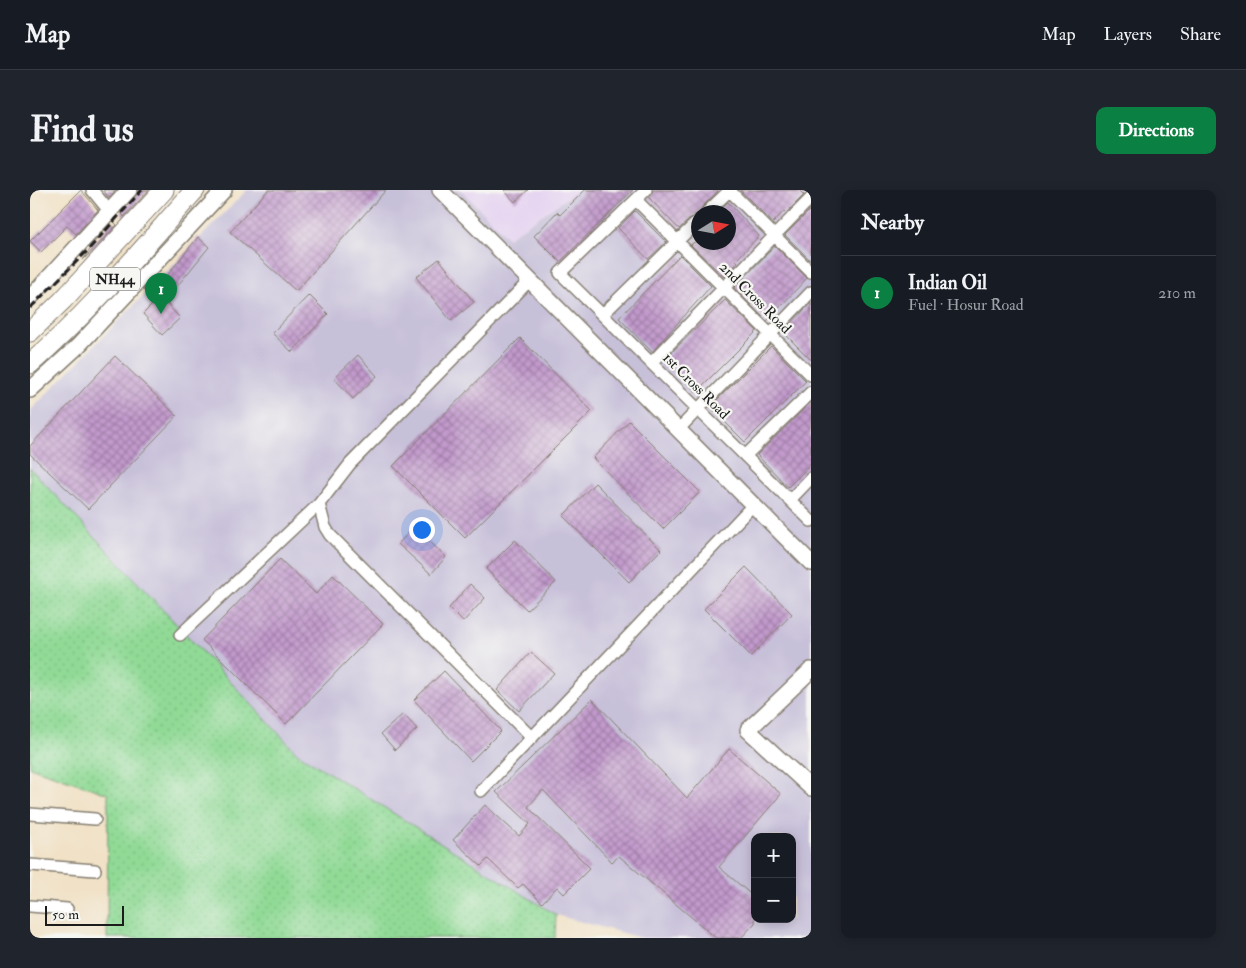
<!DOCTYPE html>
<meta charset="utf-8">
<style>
body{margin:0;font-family:"IM FELL Double Pica",serif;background:#20242c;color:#f1f3f6}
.controls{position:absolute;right:15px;bottom:15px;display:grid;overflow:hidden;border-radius:10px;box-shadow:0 2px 12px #0003}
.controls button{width:45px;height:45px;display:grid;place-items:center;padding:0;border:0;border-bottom:1px solid #363941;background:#171b24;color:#f1f3f6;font:25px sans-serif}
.compass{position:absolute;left:661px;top:15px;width:45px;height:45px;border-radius:50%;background:#171b24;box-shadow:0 2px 12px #0003;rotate:79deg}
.scale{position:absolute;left:15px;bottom:12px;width:79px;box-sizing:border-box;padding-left:5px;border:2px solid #1c1c1c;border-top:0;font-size:14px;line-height:18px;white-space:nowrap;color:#1c1c1c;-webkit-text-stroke:4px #f6f6f2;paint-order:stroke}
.you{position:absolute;left:391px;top:339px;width:18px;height:18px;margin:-12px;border:4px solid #fff;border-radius:50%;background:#1a73e8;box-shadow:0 0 0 8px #1a73e833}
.badge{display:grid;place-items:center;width:32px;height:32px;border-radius:50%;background:#0b8043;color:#fff;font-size:16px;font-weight:700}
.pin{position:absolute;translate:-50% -41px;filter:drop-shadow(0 1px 2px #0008)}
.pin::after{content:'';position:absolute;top:26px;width:18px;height:15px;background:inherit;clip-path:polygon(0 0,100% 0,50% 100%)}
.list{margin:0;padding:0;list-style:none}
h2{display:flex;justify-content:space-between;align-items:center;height:65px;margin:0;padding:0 20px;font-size:21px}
h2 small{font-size:16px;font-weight:400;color:#9ea1a6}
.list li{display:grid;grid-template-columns:32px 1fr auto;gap:15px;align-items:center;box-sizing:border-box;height:75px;padding:0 20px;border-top:1px solid #363941}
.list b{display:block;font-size:19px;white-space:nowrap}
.list p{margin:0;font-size:16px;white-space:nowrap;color:#9ea1a6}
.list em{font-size:16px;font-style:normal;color:#9ea1a6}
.map{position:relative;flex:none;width:781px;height:748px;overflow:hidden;border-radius:10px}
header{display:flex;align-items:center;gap:30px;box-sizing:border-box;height:70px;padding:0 25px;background:#171b24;border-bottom:1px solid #363941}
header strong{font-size:24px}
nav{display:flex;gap:28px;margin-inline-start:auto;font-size:18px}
.intro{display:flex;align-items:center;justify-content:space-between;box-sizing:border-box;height:120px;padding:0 30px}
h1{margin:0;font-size:35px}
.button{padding:12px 22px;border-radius:10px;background:#0b8043;color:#fff;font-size:18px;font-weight:700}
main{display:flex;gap:30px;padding:0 30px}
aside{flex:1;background:#171b24;border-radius:10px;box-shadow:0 2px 12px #0003}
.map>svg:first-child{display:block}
.built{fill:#e5d3f1}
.industrial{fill:#c7c0d9;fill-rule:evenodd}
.grass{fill:url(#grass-dots);stroke:#567b59}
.building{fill:url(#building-cross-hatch)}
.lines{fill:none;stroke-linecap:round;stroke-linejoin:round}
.minor-casing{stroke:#867f72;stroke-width:14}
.tertiary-casing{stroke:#867f72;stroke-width:18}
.trunk-casing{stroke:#867f72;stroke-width:21}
.minor{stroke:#fff;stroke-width:11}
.tertiary{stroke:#fff;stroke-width:15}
.trunk{stroke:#fff;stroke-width:19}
.rail{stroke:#1c1c1c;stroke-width:3;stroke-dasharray:8 4;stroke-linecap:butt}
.labels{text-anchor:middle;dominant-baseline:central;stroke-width:4.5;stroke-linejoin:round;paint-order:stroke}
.shield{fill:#f6f6f2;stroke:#5d5d5c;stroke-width:1}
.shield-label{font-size:14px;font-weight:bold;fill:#1c1c1c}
.street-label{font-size:15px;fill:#1c1c1c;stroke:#f6f6f2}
</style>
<header>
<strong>Map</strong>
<nav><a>Map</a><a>Layers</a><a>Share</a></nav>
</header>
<div class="intro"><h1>Find us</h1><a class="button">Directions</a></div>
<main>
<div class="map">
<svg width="781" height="748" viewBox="0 0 781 748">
<defs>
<pattern id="grass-dots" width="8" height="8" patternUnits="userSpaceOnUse" patternTransform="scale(1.25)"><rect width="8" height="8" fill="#91da96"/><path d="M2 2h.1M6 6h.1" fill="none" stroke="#7cba81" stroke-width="1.8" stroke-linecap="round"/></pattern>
<pattern id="building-cross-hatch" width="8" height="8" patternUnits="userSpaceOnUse" patternTransform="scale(1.25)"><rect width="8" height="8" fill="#c29acc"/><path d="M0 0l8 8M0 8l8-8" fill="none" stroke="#9d7da5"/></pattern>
</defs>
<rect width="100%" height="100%" fill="#f6f6f2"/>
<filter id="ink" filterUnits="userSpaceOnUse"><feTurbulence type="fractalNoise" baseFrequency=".02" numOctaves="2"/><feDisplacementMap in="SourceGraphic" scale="10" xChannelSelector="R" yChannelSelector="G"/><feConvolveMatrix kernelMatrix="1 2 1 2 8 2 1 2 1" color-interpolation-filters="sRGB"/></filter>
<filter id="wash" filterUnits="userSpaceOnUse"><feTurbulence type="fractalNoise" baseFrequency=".0096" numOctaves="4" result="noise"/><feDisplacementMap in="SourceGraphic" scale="20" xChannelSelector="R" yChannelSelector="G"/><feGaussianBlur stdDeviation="1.12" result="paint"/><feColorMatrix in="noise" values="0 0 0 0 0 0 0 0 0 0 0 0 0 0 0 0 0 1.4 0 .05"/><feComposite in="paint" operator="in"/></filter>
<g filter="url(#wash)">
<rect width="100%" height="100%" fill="#f1e2c7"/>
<path class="built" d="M 431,0 L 549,0 L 478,48 Z"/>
<path class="industrial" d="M 217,0 L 431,0 L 478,48 L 549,0 L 781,0 L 781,748 L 611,748 L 526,725 L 267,563 L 0,278 L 0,221 ZM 668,22 L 698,22 L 698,52 L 668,52 ZM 725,647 L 762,647 L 762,729 L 725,729 Z"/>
<path class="grass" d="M 0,278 L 267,563 L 526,725 L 525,748 L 77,748 L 78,604 L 0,577 Z"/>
<g id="blocks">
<path class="building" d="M 51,0 L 68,20 L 46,44 L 37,36 L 11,62 L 0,51 Z
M 73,0 L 86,0 L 79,8 Z
M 108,0 L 119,0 L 94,27 L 91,22 L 106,6 Z
M 238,0 L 356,0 L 266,101 L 200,42 Z
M 474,0 L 498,0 L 485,12 Z
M 555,0 L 603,0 L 530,72 L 504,46 L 527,22 L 530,25 Z
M 623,0 L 687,0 L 688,1 L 672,17 L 670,22 L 663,26 L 649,39 L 619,8 Z
M 710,0 L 769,0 L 774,5 L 756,23 L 754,21 L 743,33 Z
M 698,12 L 729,46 L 706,70 L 708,72 L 694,87 L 661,55 L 664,52 L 698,52 L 698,22 L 687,22 Z
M 781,19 L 781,71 L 755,45 Z
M 605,21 L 636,52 L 618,69 L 588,38 Z
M 83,31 L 87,35 L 53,70 L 61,58 L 60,57 Z
M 168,47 L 179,57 L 135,111 L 133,110 L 150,128 L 132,145 L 113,124 L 129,108 L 113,100 L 124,89 L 131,93 Z
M 745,56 L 777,88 L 737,131 L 704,98 Z
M 650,65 L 681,96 L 622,162 L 589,128 Z
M 409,69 L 444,112 L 421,131 L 386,87 Z
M 279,105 L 298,124 L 262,162 L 242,143 Z
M 695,110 L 727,141 L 666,202 L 634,170 Z
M 781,113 L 781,170 L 753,142 Z
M 490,148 L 562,221 L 435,348 L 363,276 Z
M 741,156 L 776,191 L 715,252 L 680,217 Z
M 328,165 L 347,186 L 323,209 L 304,188 Z
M 85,166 L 147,226 L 58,319 L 0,264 L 0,256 Z
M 781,212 L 781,274 L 758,297 L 727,265 Z
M 599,231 L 670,302 L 633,339 L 563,268 Z
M 565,293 L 631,360 L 599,392 L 533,326 Z
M 384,337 L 416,367 L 401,384 L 368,354 Z
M 485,350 L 526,392 L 497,420 L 456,379 Z
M 250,369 L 286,404 L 303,385 L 353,434 L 256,534 L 172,450 Z
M 716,377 L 762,424 L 721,466 L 674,419 Z
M 440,394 L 455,408 L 433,432 L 419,418 Z
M 501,462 L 524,483 L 489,521 L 467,500 Z
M 414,481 L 471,541 L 441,571 L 384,510 Z
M 562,509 L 657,608 L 699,559 L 751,604 L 689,677 L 725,708 L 725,733 L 711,748 L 686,748 L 589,666 L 582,672 L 513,600 L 498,617 L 560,678 L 534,704 L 527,697 L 512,713 L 493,694 L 488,698 L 458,669 L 451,676 L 423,650 L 455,615 L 489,646 L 500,634 L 466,602 Z
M 373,524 L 387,539 L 365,560 L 351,544 Z"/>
</g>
</g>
<g filter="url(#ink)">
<use href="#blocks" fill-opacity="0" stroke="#867f72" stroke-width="1"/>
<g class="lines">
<defs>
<path id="minor" d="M 62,0 L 80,22
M 616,0 L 530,83 L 781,331
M 699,0 L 781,82
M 606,10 L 781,185
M 677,22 L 700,0
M 500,90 L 320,274 L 289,314 L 295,337 L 300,345 L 502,548
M 572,125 L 668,31
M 621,173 L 781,8
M 648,240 L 781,102
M 715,266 L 781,202
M 760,310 L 781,288
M 150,445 L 289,314
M 451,601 L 723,315
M 0,624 L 65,629
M 0,675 L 65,680
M 0,716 L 37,719"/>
<path id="tertiary" d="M 410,0 L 781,373
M 0,108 L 99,0
M 0,200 L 48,156 L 194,0
M 781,480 L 718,540 L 781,598"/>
<path id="trunk" d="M 0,142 L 33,110 L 134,0
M 0,174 C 60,122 112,59 165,0"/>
</defs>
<use href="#minor" class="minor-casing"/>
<use href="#tertiary" class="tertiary-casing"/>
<use href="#trunk" class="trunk-casing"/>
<use href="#minor" class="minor"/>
<use href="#tertiary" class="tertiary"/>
<use href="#trunk" class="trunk"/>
<path class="rail" d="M 0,118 L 59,59 L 112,0"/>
</g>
</g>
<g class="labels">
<rect class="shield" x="60" y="77.5" width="50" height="23" rx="4"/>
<g class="shield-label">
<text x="85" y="89">NH44</text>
</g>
<g class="street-label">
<text transform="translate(725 108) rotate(45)">2nd Cross Road</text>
<text transform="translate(666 196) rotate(45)">1st Cross Road</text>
</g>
</g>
</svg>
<div class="controls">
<button>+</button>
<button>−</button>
</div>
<svg class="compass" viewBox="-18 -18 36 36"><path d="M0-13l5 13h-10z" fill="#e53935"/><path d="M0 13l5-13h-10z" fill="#9ea1a6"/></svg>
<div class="scale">50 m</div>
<div class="you"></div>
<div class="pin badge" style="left:131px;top:124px">1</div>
</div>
<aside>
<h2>Nearby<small></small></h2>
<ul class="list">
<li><span class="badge">1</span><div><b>Indian Oil</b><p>Fuel · Hosur Road</p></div><em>210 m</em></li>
</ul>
</aside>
</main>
